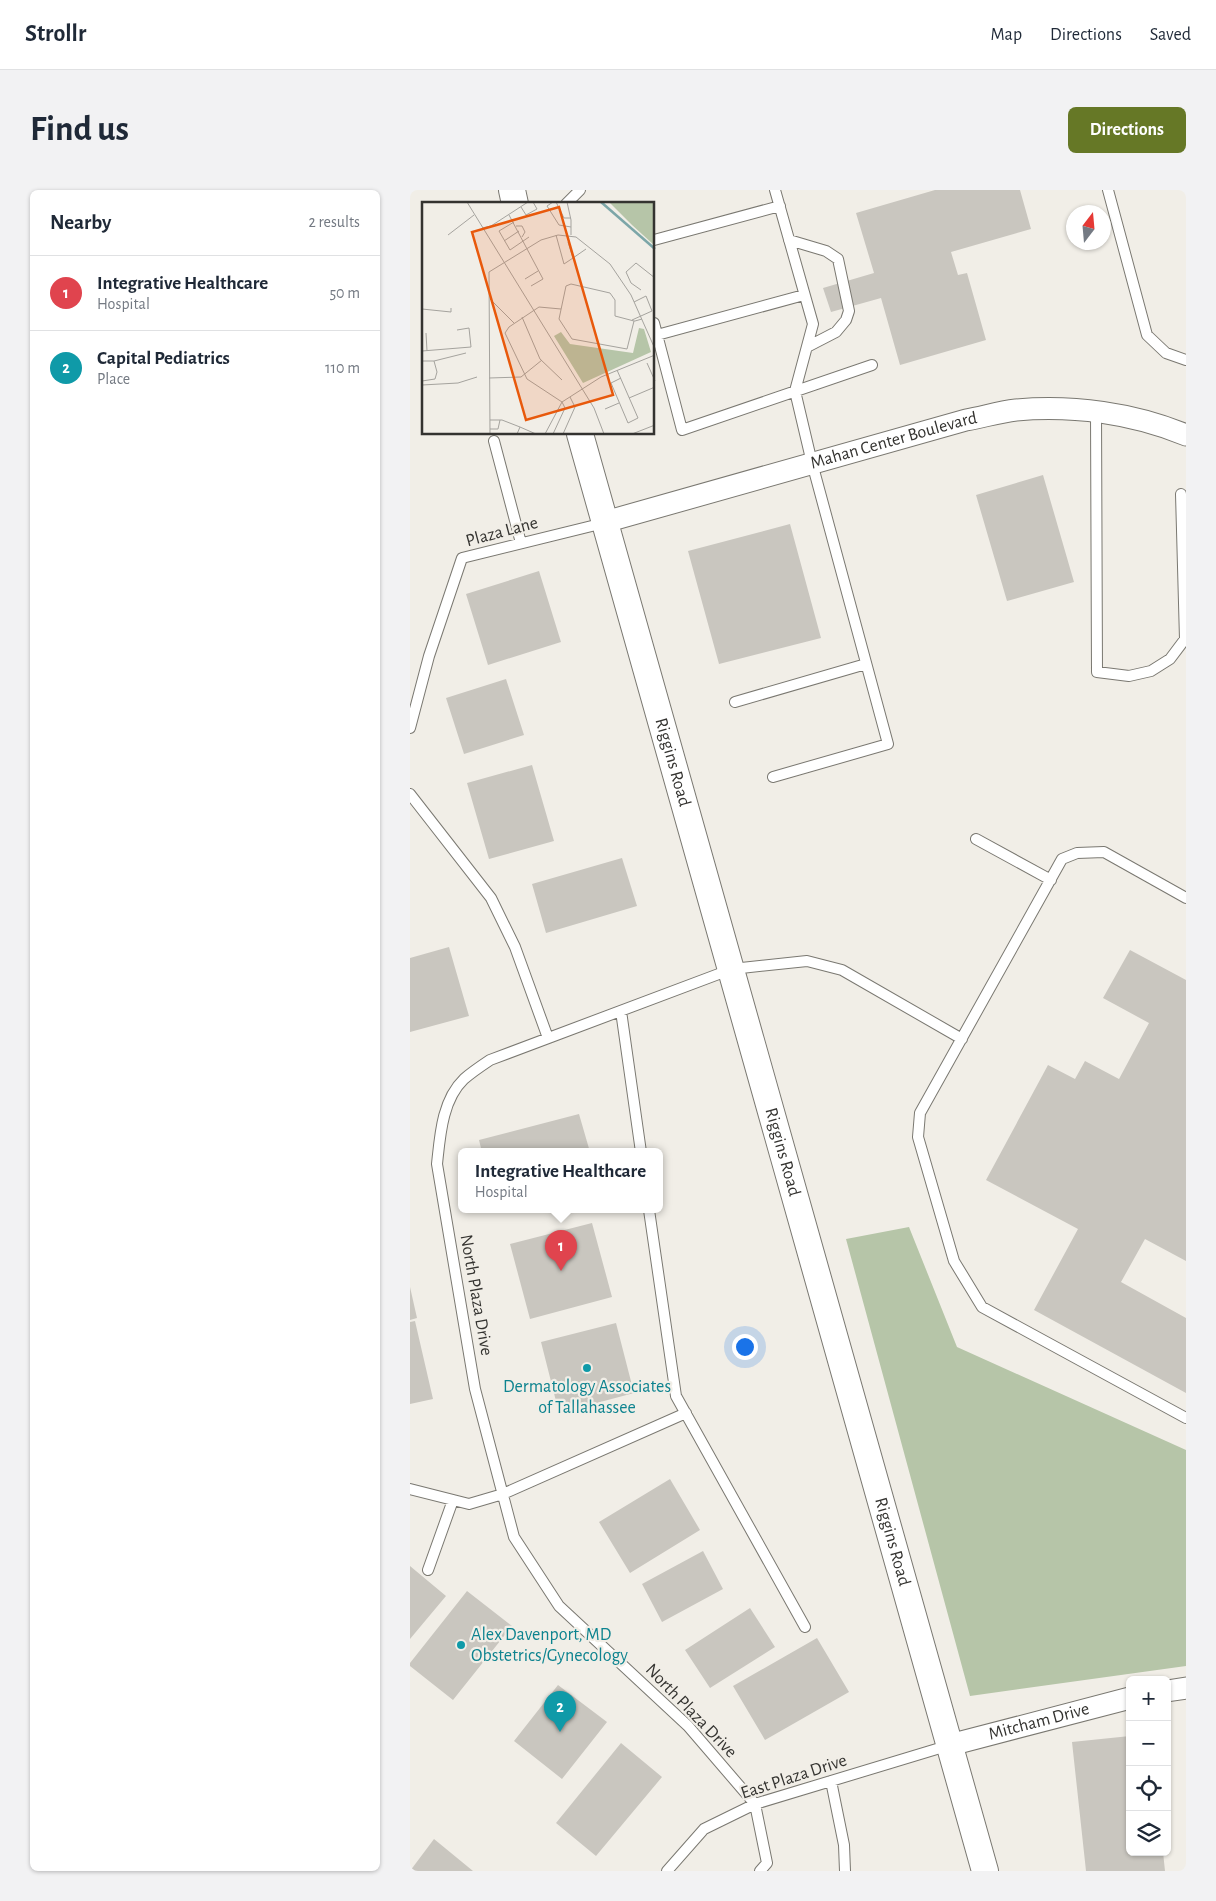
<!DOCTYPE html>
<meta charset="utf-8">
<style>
body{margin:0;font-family:"Alegreya Sans",sans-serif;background:#f2f2f3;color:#1f2937}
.controls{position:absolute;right:15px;bottom:15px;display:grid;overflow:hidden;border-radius:8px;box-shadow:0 1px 4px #0004}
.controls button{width:45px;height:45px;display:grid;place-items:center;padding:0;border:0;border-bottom:1px solid #e0e1e3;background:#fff;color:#1f2937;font:25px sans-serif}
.compass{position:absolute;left:656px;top:15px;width:45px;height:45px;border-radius:50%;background:#fff;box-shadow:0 1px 4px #0004;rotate:16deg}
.you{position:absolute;left:334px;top:1156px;width:18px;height:18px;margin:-12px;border:4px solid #fff;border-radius:50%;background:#1a73e8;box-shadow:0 0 0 8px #1a73e833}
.badge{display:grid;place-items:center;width:32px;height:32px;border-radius:50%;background:#667826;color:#fff;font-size:16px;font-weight:700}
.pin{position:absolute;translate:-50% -41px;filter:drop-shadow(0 1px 2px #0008)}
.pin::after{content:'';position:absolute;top:26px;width:18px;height:15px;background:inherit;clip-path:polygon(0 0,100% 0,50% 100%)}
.popup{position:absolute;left:48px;top:958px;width:205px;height:65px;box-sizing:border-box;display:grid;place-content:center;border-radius:8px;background:#fff;filter:drop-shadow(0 1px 4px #0005);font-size:16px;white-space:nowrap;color:#747a83}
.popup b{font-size:19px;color:#1f2937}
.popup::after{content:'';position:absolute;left:50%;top:100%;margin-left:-10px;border:10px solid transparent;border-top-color:#fff}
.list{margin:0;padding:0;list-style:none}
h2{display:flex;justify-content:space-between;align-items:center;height:65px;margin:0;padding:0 20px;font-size:21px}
h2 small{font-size:16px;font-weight:400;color:#747a83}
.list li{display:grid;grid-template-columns:32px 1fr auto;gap:15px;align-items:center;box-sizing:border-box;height:75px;padding:0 20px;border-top:1px solid #e0e1e3}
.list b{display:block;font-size:19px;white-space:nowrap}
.list p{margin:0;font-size:16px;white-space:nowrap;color:#747a83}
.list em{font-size:16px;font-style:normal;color:#747a83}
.icon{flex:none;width:28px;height:28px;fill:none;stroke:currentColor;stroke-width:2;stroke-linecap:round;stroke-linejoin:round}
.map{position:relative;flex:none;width:776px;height:1681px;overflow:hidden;border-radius:8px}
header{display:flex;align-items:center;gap:30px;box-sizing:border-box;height:70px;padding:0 25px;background:#fff;border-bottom:1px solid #e0e1e3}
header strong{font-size:24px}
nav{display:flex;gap:28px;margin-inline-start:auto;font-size:18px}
.intro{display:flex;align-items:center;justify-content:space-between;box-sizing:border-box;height:120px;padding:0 30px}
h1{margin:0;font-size:35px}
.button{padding:12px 22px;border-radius:8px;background:#667826;color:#fff;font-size:18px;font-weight:700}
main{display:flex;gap:30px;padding:0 30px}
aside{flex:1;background:#fff;border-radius:8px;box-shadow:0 1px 4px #0004}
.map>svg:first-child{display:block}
.green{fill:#b6c5a8}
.building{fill:#c9c6bf}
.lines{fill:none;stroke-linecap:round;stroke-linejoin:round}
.service-casing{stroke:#7a7871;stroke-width:12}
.minor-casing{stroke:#7a7871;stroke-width:23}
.tertiary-casing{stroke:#7a7871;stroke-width:28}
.service{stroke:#fff;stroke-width:10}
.minor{stroke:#fff;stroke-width:21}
.tertiary{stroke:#fff;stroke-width:26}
.culture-dot{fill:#0f9aa8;stroke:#f1eee7;stroke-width:2}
.labels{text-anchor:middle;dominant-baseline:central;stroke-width:4.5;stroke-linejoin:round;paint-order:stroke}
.street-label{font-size:18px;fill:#343330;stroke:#f1eee7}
.culture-label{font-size:18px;fill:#0d838f;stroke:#f1eee7}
.inset-river{fill:none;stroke:#7ca6a8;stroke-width:2.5}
.inset-road{fill:none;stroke:#a5a39e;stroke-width:1}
.view{fill:#e8590c;fill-opacity:0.15;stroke:#e8590c;stroke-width:2.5}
.inset-edge{fill:none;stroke:#343330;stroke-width:2.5}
</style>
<header>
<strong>Strollr</strong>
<nav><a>Map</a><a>Directions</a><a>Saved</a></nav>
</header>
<div class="intro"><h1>Find us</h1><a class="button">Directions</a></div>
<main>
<aside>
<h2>Nearby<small>2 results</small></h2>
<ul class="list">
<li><span class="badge" style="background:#e0444e">1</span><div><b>Integrative Healthcare</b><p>Hospital</p></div><em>50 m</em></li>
<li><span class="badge" style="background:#0f9aa8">2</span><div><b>Capital Pediatrics</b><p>Place</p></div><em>110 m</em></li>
</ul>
</aside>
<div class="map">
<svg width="776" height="1681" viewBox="0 0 776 1681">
<rect width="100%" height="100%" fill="#f1eee7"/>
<path class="green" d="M 499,1037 L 547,1157 L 776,1260 L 776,1476 L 560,1506 L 436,1049 Z"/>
<path class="building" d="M 525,0 L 610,0 L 621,39 L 541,62 L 548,85 L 557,83 L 576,150 L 490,175 L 471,108 L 421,122 L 413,98 L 464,83 L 446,23 Z
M 633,285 L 664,392 L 597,411 L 566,305 Z
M 380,334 L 411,448 L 309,474 L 278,361 Z
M 129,381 L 151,452 L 78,475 L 56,404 Z
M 96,489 L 114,545 L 54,564 L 36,508 Z
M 122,575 L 144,651 L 79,669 L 57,593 Z
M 212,668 L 227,716 L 136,743 L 122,694 Z
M 39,757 L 59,826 L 0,842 L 0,768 Z
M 720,760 L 776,790 L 776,1071 L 735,1049 L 711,1092 L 776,1128 L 776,1203 L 624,1120 L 668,1039 L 576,990 L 638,875 L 665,889 L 675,871 L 709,889 L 739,833 L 693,808 Z
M 169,924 L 180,962 L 72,962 L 69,950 Z
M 182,1033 L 202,1107 L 120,1129 L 100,1054 Z
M 0,1097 L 7,1128 L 0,1130 Z
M 5,1131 L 23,1209 L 0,1214 L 0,1132 Z
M 206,1133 L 224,1203 L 149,1223 L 131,1152 Z
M 260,1289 L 290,1340 L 220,1383 L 189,1332 Z
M 293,1361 L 313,1399 L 252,1432 L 232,1394 Z
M 0,1376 L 36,1406 L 0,1449 Z
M 57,1401 L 102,1436 L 43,1510 L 0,1476 L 0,1473 Z
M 340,1418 L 365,1457 L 300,1498 L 275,1460 Z
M 407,1448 L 439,1502 L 355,1550 L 323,1496 Z
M 148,1495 L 197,1532 L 152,1589 L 104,1551 Z
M 720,1546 L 720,1662 L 753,1662 L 755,1681 L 676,1681 L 662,1552 Z
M 211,1553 L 252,1587 L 186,1666 L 146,1633 Z
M 24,1649 L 63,1681 L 0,1681 Z"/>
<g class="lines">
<defs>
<path id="service" d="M 698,0 L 737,145 L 756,163 L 776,170
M 156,14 L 170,0
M 244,50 L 370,16
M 379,50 L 416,61 L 428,69 L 439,121 L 436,130 L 426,142 L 397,157
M 244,133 L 272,240 L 462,175
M 247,145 L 394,105
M 686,222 L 687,482 L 719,486 L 741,481 L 760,469 L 775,449 L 771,304
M 84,251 L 111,353
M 325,512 L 456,474
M 0,538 L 19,466 L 52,368 L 194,333
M 363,587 L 478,554 L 402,273 L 385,201 L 403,134 L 365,0
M 0,604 L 81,708 L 105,757 L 138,848
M 566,649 L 641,690
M 776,708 L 694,662 L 667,663 L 652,669 L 510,923 L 508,947 L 544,1071 L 572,1117 L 776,1228
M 211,821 L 231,962
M 239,1020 L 266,1206 L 395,1437
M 0,1299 L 59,1314 L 93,1304 L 276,1223
M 18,1380 L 43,1310
M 421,1591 L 434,1655 L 435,1681
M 257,1681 L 294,1639 L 345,1614 L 540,1555
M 350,1681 L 357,1673 L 345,1614 L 278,1536 L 149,1416 L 104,1347 L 65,1199 L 27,974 C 30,946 32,910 54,889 C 62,882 71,876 80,870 L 322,779 L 397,771 L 432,780 L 552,849"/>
<g id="minor">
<path id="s1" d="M 195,332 L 556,230 C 573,227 589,222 606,220 C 663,215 723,223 776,245"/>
<path d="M 757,1501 L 776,1498"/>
<path id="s2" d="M 540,1555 L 720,1508"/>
</g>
<g id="tertiary">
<path d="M 102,0 L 105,14"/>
<path id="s3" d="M 170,244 L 575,1681"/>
</g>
</defs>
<use href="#service" class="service-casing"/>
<use href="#minor" class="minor-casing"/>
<use href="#tertiary" class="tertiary-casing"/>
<use href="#service" class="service"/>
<use href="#minor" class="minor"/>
<use href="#tertiary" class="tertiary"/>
</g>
<g class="culture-dot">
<circle cx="177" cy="1178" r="5"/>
<circle cx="51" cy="1455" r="5"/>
</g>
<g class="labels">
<g class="street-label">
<text stroke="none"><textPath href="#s1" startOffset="300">Mahan Center Boulevard</textPath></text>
<text transform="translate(92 342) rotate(-15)">Plaza Lane</text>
<text stroke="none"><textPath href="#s3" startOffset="341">Riggins Road</textPath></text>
<text stroke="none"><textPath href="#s3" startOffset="746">Riggins Road</textPath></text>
<text transform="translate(66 1105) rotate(80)">North Plaza Drive</text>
<text stroke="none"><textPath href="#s3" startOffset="1151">Riggins Road</textPath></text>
<text transform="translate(281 1521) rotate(46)">North Plaza Drive</text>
<text stroke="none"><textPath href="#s2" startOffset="92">Mitcham Drive</textPath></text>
<text transform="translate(384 1587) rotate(-18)">East Plaza Drive</text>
</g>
<g class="culture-label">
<text x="177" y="1197">Dermatology Associates<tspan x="177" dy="21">of Tallahassee</tspan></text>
<text x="61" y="1445" text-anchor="start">Alex Davenport, MD<tspan x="61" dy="21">Obstetrics/Gynecology</tspan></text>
</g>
</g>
<g transform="translate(12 12)">
<rect width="232" height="232" fill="#f1eee7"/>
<path d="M 187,0 L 232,0 L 232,43 L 210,23 ZM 217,126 L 222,127 L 229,150 L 161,181 L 132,134 L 139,130 L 148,142 L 211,151 Z" fill="#b6c5a8"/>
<path class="inset-river" d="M 179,0 L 233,47"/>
<path class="inset-road" d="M 45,0 L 172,206 L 182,232M 131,0 L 125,4 L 137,23 L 149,25M 134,0 L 142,16 L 149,16M 145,0 L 149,18 L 149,33M 99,5 L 104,13 L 115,7 L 111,0M 87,13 L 121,77 L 109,84M 92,20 L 77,29 L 88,48 L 107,35M 94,24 L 100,24 L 103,30 L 100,35M 60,26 L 69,24 L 106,0M 26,33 L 52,13M 134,33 L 142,62 L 151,56 L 146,40M 82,39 L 97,29M 151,56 L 164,47M 103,77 L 116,69M 219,88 L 209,81 L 204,70 L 214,61 L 233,76M 68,97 L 92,121M 0,107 L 29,110 L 29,106M 100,115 L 118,157 L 140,178M 210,118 L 230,109 L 224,94 L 212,100M 212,119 L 205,147 L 150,137 L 137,117 L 144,84 L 149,82 L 188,91 L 193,98 L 193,114 L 212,119 L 213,119 L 220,117M 4,131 L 5,149M 0,149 L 49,145 L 47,126 L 35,128M 0,159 L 12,159 L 15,170 L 13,177 L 0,179M 12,159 L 44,151M 225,161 L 233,179M 195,168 L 216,216 L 206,221 L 189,181 L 199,176M 67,176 L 99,175 L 120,158M 0,183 L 36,181 L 55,175M 207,196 L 233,185M 183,207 L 197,201M 68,218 L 80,218 L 98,225M 68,227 L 76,227 L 78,218M 68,232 L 67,70 L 119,38 L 136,33 L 154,35 L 188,62 L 209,93 L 233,147M 95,232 L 98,225 L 114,232M 123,232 L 140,200 L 179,175 L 233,153M 131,232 L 143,206 L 140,200 L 105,177 L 83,131 L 87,125 L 117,105 L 139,107M 141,232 L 153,205 L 148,195M 210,232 L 233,223"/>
<path class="view" d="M 137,5 L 191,193 L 104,218 L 50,30 Z"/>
<rect width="232" height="232" class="inset-edge"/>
</g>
</svg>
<div class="controls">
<button>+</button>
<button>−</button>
<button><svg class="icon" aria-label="locate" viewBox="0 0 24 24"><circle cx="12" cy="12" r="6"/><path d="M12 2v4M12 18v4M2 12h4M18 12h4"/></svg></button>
<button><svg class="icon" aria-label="layers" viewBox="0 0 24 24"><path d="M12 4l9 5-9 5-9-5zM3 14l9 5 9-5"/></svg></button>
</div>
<svg class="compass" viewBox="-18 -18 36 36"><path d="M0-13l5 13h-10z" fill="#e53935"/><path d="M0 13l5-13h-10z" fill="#747a83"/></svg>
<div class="you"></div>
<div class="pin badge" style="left:151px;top:1081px;background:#e0444e">1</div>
<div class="popup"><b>Integrative Healthcare</b>Hospital</div>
<div class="pin badge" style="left:150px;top:1542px;background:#0f9aa8">2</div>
</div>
</main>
